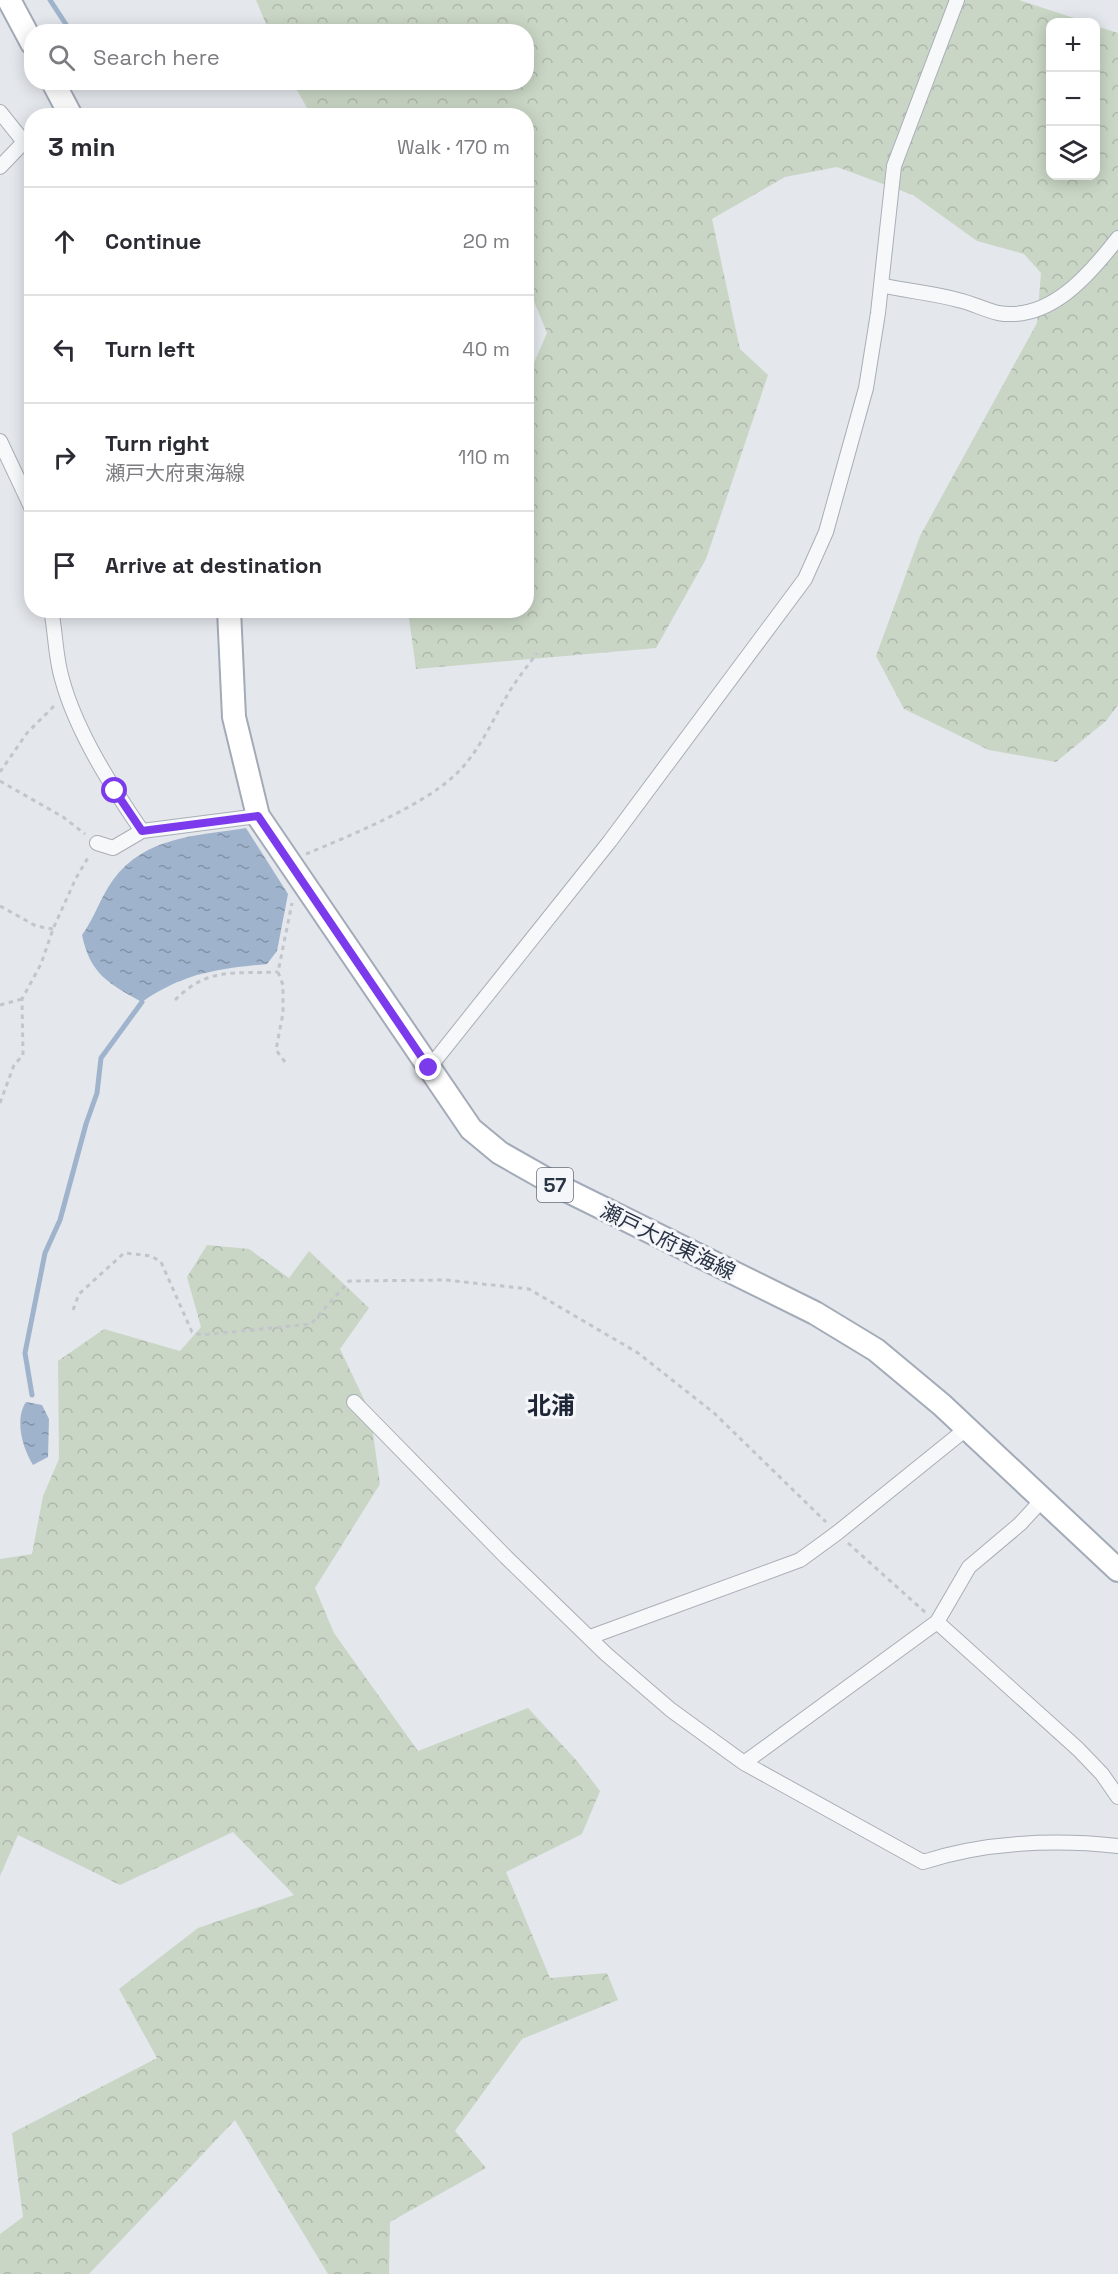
<!DOCTYPE html>
<meta charset="utf-8">
<style>
body{margin:0;font-family:"Space Grotesk","Noto Sans JP",sans-serif;background:#f2f2f3;color:#2b2b33}
.controls{position:absolute;right:18px;top:18px;display:grid;overflow:hidden;border-radius:12px;box-shadow:0 3px 15px #0003}
.controls button{width:54px;height:54px;display:grid;place-items:center;padding:0;border:0;border-bottom:2px solid #e1e1e2;background:#fff;color:#2b2b33;font:30px sans-serif}
.stop{position:absolute;width:18px;height:18px;margin:-14px;border:4px solid #7c3aed;border-radius:50%;background:#fff}
.stop.end{background:#7c3aed;border-color:#fff;box-shadow:0 2px 6px #0008}
.list{margin:0;padding:0;list-style:none}
h2{display:flex;justify-content:space-between;align-items:center;height:78px;margin:0;padding:0 24px;font-size:26px}
h2 small{font-size:20px;font-weight:400;color:#7c7c81}
.list li{display:grid;grid-template-columns:39px 1fr auto;gap:18px;align-items:center;box-sizing:border-box;height:108px;padding:0 24px;border-top:2px solid #e1e1e2}
.list b{display:block;font-size:22px;white-space:nowrap}
.list p{margin:0;font-size:20px;white-space:nowrap;color:#7c7c81}
.list em{font-size:20px;font-style:normal;color:#7c7c81}
.icon{flex:none;width:33px;height:33px;fill:none;stroke:currentColor;stroke-width:2;stroke-linecap:round;stroke-linejoin:round}
.map{position:relative;flex:none;width:1118px;height:2274px;overflow:hidden}
.search{position:absolute;background:#fff;box-shadow:0 3px 15px #0003;left:24px;top:24px;width:510px;height:66px;display:flex;align-items:center;gap:15px;box-sizing:border-box;padding:0 21px;border-radius:24px;color:#7c7c81;font-size:22px}
.panel{position:absolute;background:#fff;box-shadow:0 3px 15px #0003;left:24px;top:108px;width:510px;height:510px;border-radius:24px}
.map>svg:first-child{display:block}
.forest{fill:url(#forest-crowns)}
.water{fill:url(#water-ripples)}
.lines{fill:none;stroke-linecap:round;stroke-linejoin:round}
.stream{stroke:#9fb4cc;stroke-width:5}
.minor-casing{stroke:#a9aeb7;stroke-width:16}
.primary-casing{stroke:#a3abb8;stroke-width:26}
.path{stroke:#c2c5cb;stroke-width:3;stroke-dasharray:4.5 4.5;stroke-linecap:butt}
.minor{stroke:#f7f8fa;stroke-width:14}
.primary{stroke:#fff;stroke-width:22}
.route{stroke:#7c3aed;stroke-width:8}
.labels{text-anchor:middle;dominant-baseline:central;stroke-width:6;stroke-linejoin:round;paint-order:stroke}
.shield{fill:#f4f6f9;stroke:#676e7b;stroke-width:1.5}
.shield-label{font-size:20px;font-weight:bold;fill:#2b3445}
.street-label{font-size:21px;fill:#2b3445;stroke:#f4f6f9}
.quarter-label{font-size:24px;font-weight:bold;fill:#1d2536;stroke:#f4f6f9}
</style>
<div class="map">
<svg width="1118" height="2274" viewBox="0 0 1118 2274">
<defs>
<pattern id="forest-crowns" width="20" height="18" patternUnits="userSpaceOnUse" patternTransform="scale(1.5)"><rect width="20" height="18" fill="#c9d6c5"/><path d="M2 6a3 3 0 1 1 6 0M12 15a3 3 0 1 1 6 0" fill="none" stroke="#adb8ab"/></pattern>
<pattern id="water-ripples" width="26" height="14" patternUnits="userSpaceOnUse" patternTransform="scale(1.5)"><rect width="26" height="14" fill="#9fb4cc"/><path d="M2 4q2-2 4 0t4 0M15 11q2-2 4 0t4 0" fill="none" stroke="#8293a7"/></pattern>
</defs>
<rect width="100%" height="100%" fill="#e4e7ec"/>
<path class="forest" d="M 256,0 L 1019,0 L 1086,22 L 1050,22 L 1050,176 L 1096,176 L 1096,26 L 1118,33 L 1118,705 L 1106,721 L 1056,762 L 989,750 L 904,709 L 876,656 L 920,536 L 1037,323 L 1041,273 L 1024,254 L 977,241 L 913,195 L 837,167 L 785,177 L 712,219 L 740,349 L 768,375 L 706,559 L 656,648 L 416,669 L 408,611 L 526,610 L 527,379 L 547,333 L 527,284 L 526,116 L 311,115 L 293,83 L 526,82 L 526,32 L 269,31 Z
M 207,1245 L 249,1249 L 289,1278 L 309,1251 L 369,1308 L 340,1349 L 370,1412 L 380,1484 L 315,1588 L 334,1633 L 418,1751 L 528,1708 L 577,1761 L 600,1791 L 582,1834 L 506,1872 L 550,1978 L 607,1973 L 618,2000 L 522,2039 L 455,2131 L 486,2168 L 390,2222 L 389,2274 L 328,2274 L 235,2120 L 89,2274 L 0,2274 L 0,2234 L 23,2217 L 12,2133 L 157,2058 L 119,1989 L 198,1928 L 294,1895 L 233,1832 L 120,1885 L 18,1835 L 0,1876 L 0,1559 L 32,1554 L 43,1496 L 59,1459 L 58,1361 L 104,1329 L 180,1351 L 201,1327 L 187,1277 Z"/>
<path class="water" d="M 246,828 L 288,894 L 277,951 L 267,964 C 217,969 184,973 142,1002 C 109,984 90,974 82,935 C 95,917 100,898 113,880 C 145,836 197,836 246,828 Z
M 26,1402 L 42,1405 L 49,1419 L 48,1457 L 33,1465 C 23,1449 14,1420 26,1402 Z"/>
<g class="lines">
<path class="stream" d="M 50,0 L 71,32
M 32,1395 L 25,1353 L 45,1253 L 60,1220 L 86,1124 L 97,1093 L 101,1058 L 142,1002"/>
<defs>
<path id="minor" d="M 0,112 L 24,142 L 0,167
M 881,285 C 906,291 933,293 958,300 C 972,303 985,310 998,313 C 1050,322 1090,274 1118,238
M 0,441 L 32,509
M 51,610 C 56,634 55,656 62,679 C 76,731 111,786 142,831
M 97,843 L 113,848 L 142,831 L 258,816
M 429,1068 L 610,841 L 805,579 L 826,532 L 866,388 L 878,313 L 894,166 L 957,0
M 354,1402 L 506,1557 L 606,1654 L 671,1710 L 744,1763 L 923,1862 C 984,1842 1054,1839 1118,1846
M 937,1622 L 1078,1749 L 1102,1774 L 1118,1797
M 590,1637 L 800,1560 L 837,1533 L 966,1429
M 744,1763 L 937,1622 L 969,1567 L 1020,1524 L 1042,1500"/>
<path id="primary" d="M 9,0 L 32,43
M 53,82 L 71,116
M 229,610 L 234,717 L 258,816 L 471,1129 L 500,1153 L 560,1187 L 815,1313 L 876,1350 L 942,1405 L 1118,1570"/>
</defs>
<use href="#minor" class="minor-casing"/>
<use href="#primary" class="primary-casing"/>
<path class="path" d="M 0,772 L 27,733 L 56,704
M 0,781 L 63,817 L 85,834
M 306,854 C 349,836 421,807 455,775 C 478,754 492,721 508,694 C 516,680 527,667 537,653
M 0,906 L 36,926 L 53,929
M 175,1000 C 208,967 233,974 278,972
M 0,1005 L 22,999
M 285,1062 L 276,1050 L 283,1013 L 283,985 L 278,972 L 292,903
M 0,1103 L 14,1065 L 23,1055 L 22,999 L 41,964 L 53,929 L 76,878 L 89,856
M 73,1310 L 79,1294 L 124,1253 L 151,1256 L 161,1262 L 192,1332 L 201,1335 L 311,1324 L 349,1281 L 446,1280 L 529,1289 L 638,1353 L 714,1413 L 826,1522
M 848,1543 L 926,1613"/>
<use href="#minor" class="minor"/>
<use href="#primary" class="primary"/>
</g>
<g class="lines">
<path class="route" d="M 115,791 L 142,831 L 258,816 L 429,1068"/>
</g>
<g class="labels">
<rect class="shield" x="537" y="1168" width="36" height="34" rx="4.5"/>
<g class="shield-label">
<text x="555" y="1185">57</text>
</g>
<g class="street-label">
<text transform="translate(668 1241) rotate(26)">瀬戸大府東海線</text>
</g>
<g class="quarter-label">
<text x="551" y="1405">北浦</text>
</g>
</g>
</svg>
<div class="controls">
<button>+</button>
<button>−</button>
<button><svg class="icon" aria-label="layers" viewBox="0 0 24 24"><path d="M12 4l9 5-9 5-9-5zM3 14l9 5 9-5"/></svg></button>
</div>
<div class="stop" style="left:115px;top:791px"></div>
<div class="stop end" style="left:429px;top:1068px"></div>
<div class="search"><svg class="icon" aria-label="search" viewBox="0 0 24 24"><circle cx="10" cy="10" r="6"/><path d="M15 15l6 6"/></svg>Search here</div>
<section class="panel">
<h2>3 min<small>Walk · 170 m</small></h2>
<ul class="list">
<li><svg class="icon" aria-label="ahead" viewBox="0 0 24 24"><path d="M12 20V5M6 11l6-6 6 6"/></svg><div><b>Continue</b></div><em>20 m</em></li>
<li><svg class="icon" aria-label="left" viewBox="0 0 24 24"><path d="M17 20v-9H6M10 6l-5 5 5 5"/></svg><div><b>Turn left</b></div><em>40 m</em></li>
<li><svg class="icon" aria-label="right" viewBox="0 0 24 24"><path d="M7 20v-9h11M14 6l5 5-5 5"/></svg><div><b>Turn right</b><p>瀬戸大府東海線</p></div><em>110 m</em></li>
<li><svg class="icon" aria-label="arrive" viewBox="0 0 24 24"><path d="M6 21V4h12l-3 4 3 4H6"/></svg><div><b>Arrive at destination</b></div></li>
</ul>
</section>
</div>
